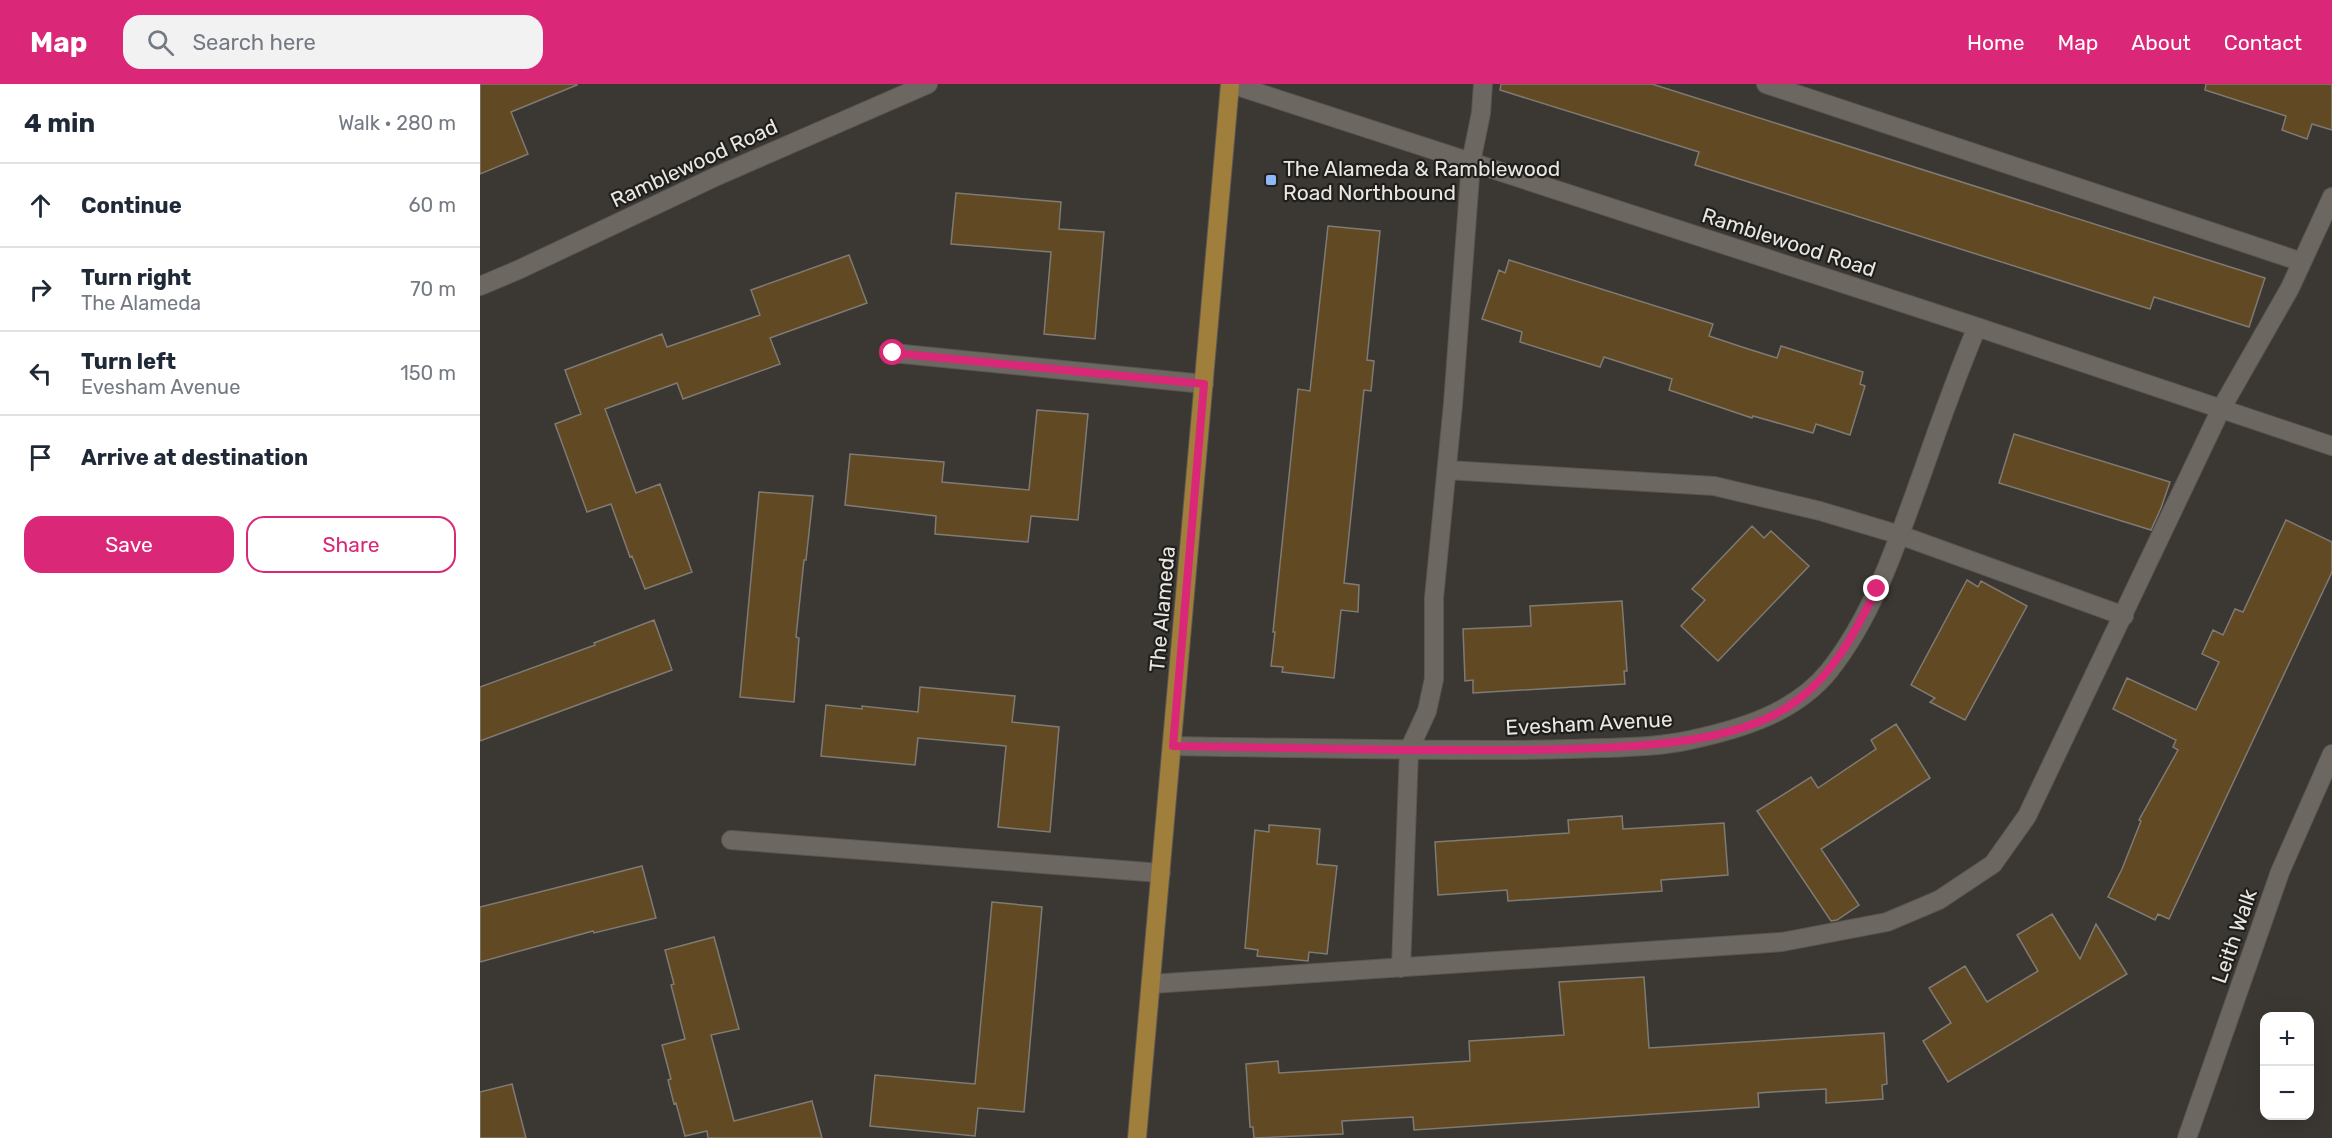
<!DOCTYPE html>
<meta charset="utf-8">
<style>
body{margin:0;font-family:Rubik,sans-serif;background:#f2f2f3;color:#1f2937}
.controls{position:absolute;right:18px;bottom:18px;display:grid;overflow:hidden;border-radius:12px;box-shadow:0 6px 24px #0002}
.controls button{width:54px;height:54px;display:grid;place-items:center;padding:0;border:0;border-bottom:2px solid #e0e1e3;background:#fff;color:#1f2937;font:30px sans-serif}
.stop{position:absolute;width:18px;height:18px;margin:-14px;border:4px solid #db2777;border-radius:50%;background:#fff}
.stop.end{background:#db2777;border-color:#fff;box-shadow:0 2px 6px #0008}
.list{margin:0;padding:0;list-style:none}
h2{display:flex;justify-content:space-between;align-items:center;height:78px;margin:0;padding:0 24px;font-size:26px}
h2 small{font-size:20px;font-weight:400;color:#747a83}
.list li{display:grid;grid-template-columns:39px 1fr auto;gap:18px;align-items:center;box-sizing:border-box;height:84px;padding:0 24px;border-top:2px solid #e0e1e3}
.list b{display:block;font-size:22px;white-space:nowrap}
.list p{margin:0;font-size:20px;white-space:nowrap;color:#747a83}
.list em{font-size:20px;font-style:normal;color:#747a83}
.actions{display:flex;gap:12px;padding:18px 24px}
.actions a{flex:1;padding:14px 0;border:2px solid #db2777;border-radius:18px;text-align:center;font-size:21px;color:#db2777}
.actions .main{background:#db2777;color:#fff}
.icon{flex:none;width:33px;height:33px;fill:none;stroke:currentColor;stroke-width:2;stroke-linecap:round;stroke-linejoin:round}
.map{position:relative;flex:none;width:1852px;height:1054px;overflow:hidden}
header{display:flex;align-items:center;gap:36px;box-sizing:border-box;height:84px;padding:0 30px;background:#db2777;color:#fff}
header strong{font-size:28px}
nav{display:flex;gap:33px;margin-inline-start:auto;font-size:21px}
.search{width:420px;height:54px;background:#f2f2f3;display:flex;align-items:center;gap:15px;box-sizing:border-box;padding:0 21px;border-radius:18px;color:#747a83;font-size:22px}
main{display:flex}
aside{flex:1;background:#fff}
.map>svg:first-child{display:block}
.building{fill:#614a23;stroke:#7f7a74;stroke-width:1.5}
.lines{fill:none;stroke-linecap:round;stroke-linejoin:round}
.minor-casing{stroke:#5a5652;stroke-width:20}
.major-casing{stroke:#5a5652;stroke-width:20}
.minor{stroke:#6c6861;stroke-width:18}
.major{stroke:#a07e3c;stroke-width:18}
.route{stroke:#db2777;stroke-width:8}
.poi-dot{fill:#8db9fc;stroke:#201f1c;stroke-width:2}
.labels{text-anchor:middle;dominant-baseline:central;stroke-width:4.5;stroke-linejoin:round;paint-order:stroke}
.street-label{font-size:21px;fill:#e9e7e3;stroke:#201f1c}
.poi-label{font-size:21px;fill:#e9e7e3;stroke:#201f1c;text-anchor:start}
</style>
<header>
<strong>Map</strong>
<div class="search"><svg class="icon" aria-label="search" viewBox="0 0 24 24"><circle cx="10" cy="10" r="6"/><path d="M15 15l6 6"/></svg>Search here</div>
<nav><a>Home</a><a>Map</a><a>About</a><a>Contact</a></nav>
</header>
<main>
<aside>
<h2>4 min<small>Walk · 280 m</small></h2>
<ul class="list">
<li><svg class="icon" aria-label="ahead" viewBox="0 0 24 24"><path d="M12 20V5M6 11l6-6 6 6"/></svg><div><b>Continue</b></div><em>60 m</em></li>
<li><svg class="icon" aria-label="right" viewBox="0 0 24 24"><path d="M7 20v-9h11M14 6l5 5-5 5"/></svg><div><b>Turn right</b><p>The Alameda</p></div><em>70 m</em></li>
<li><svg class="icon" aria-label="left" viewBox="0 0 24 24"><path d="M17 20v-9H6M10 6l-5 5 5 5"/></svg><div><b>Turn left</b><p>Evesham Avenue</p></div><em>150 m</em></li>
<li><svg class="icon" aria-label="arrive" viewBox="0 0 24 24"><path d="M6 21V4h12l-3 4 3 4H6"/></svg><div><b>Arrive at destination</b></div></li>
</ul>
<div class="actions"><a class="main">Save</a><a>Share</a></div>
</aside>
<div class="map">
<svg width="1852" height="1054" viewBox="0 0 1852 1054">
<rect width="100%" height="100%" fill="#3b3732"/>
<path class="building" d="M 0,0 L 97,0 L 97,1 L 31,28 L 48,70 L 0,90 Z
M 1021,0 L 1172,0 L 1785,194 L 1769,243 L 1674,213 L 1670,225 L 1215,81 L 1219,68 L 1020,6 Z
M 1726,0 L 1852,0 L 1852,46 L 1832,40 L 1827,55 L 1802,46 L 1806,32 L 1725,6 Z
M 476,109 L 581,118 L 579,145 L 624,148 L 615,255 L 564,250 L 571,168 L 471,160 Z
M 848,142 L 900,147 L 887,276 L 894,277 L 891,307 L 884,306 L 864,499 L 879,501 L 878,528 L 861,526 L 854,594 L 802,588 L 803,583 L 791,582 L 795,548 L 793,548 L 818,305 L 830,307 Z
M 369,171 L 387,219 L 290,254 L 300,280 L 203,315 L 197,299 L 125,325 L 156,409 L 180,400 L 212,488 L 165,505 L 152,472 L 150,473 L 131,420 L 107,428 L 75,340 L 101,330 L 85,286 L 182,250 L 187,263 L 280,231 L 271,206 Z
M 1029,176 L 1233,240 L 1229,252 L 1262,263 L 1297,274 L 1301,262 L 1383,288 L 1380,300 L 1385,302 L 1370,351 L 1336,340 L 1333,349 L 1273,332 L 1272,334 L 1189,306 L 1192,295 L 1186,293 L 1124,273 L 1120,283 L 1040,258 L 1042,248 L 1002,235 L 1019,186 L 1025,189 Z
M 557,326 L 608,330 L 598,436 L 551,432 L 548,458 L 455,450 L 456,432 L 365,421 L 370,370 L 464,378 L 462,398 L 549,406 Z
M 1534,350 L 1690,398 L 1681,424 L 1671,446 L 1519,399 Z
M 279,408 L 333,412 L 326,476 L 324,476 L 316,553 L 319,554 L 314,618 L 260,613 Z
M 1806,436 L 1852,458 L 1852,488 L 1689,835 L 1678,830 L 1675,836 L 1628,813 L 1642,785 L 1661,737 L 1659,736 L 1698,666 L 1693,663 L 1696,656 L 1633,625 L 1647,594 L 1716,626 L 1739,578 L 1722,570 L 1733,546 L 1743,551 L 1755,525 L 1763,528 Z
M 1272,442 L 1284,454 L 1291,447 L 1329,482 L 1238,577 L 1201,542 L 1225,516 L 1212,505 Z
M 1487,496 L 1498,503 L 1501,497 L 1547,522 L 1485,636 L 1450,618 L 1455,614 L 1431,601 Z
M 1142,517 L 1147,587 L 1144,587 L 1145,600 L 993,609 L 993,596 L 985,597 L 983,545 L 1051,542 L 1050,522 Z
M 174,536 L 192,586 L 0,657 L 0,603 L 115,561 L 114,559 Z
M 440,603 L 535,612 L 532,638 L 579,643 L 570,748 L 518,743 L 526,662 L 438,654 L 435,681 L 341,672 L 346,621 L 382,625 L 382,622 L 438,628 Z
M 1416,640 L 1450,694 L 1341,765 L 1379,821 L 1357,836 L 1351,837 L 1277,727 L 1331,693 L 1338,704 L 1396,665 L 1391,656 Z
M 1142,732 L 1143,745 L 1244,739 L 1248,791 L 1181,796 L 1182,807 L 1028,817 L 1027,806 L 958,811 L 955,758 L 1089,749 L 1088,736 Z
M 789,741 L 840,745 L 837,780 L 857,782 L 847,870 L 829,868 L 828,877 L 777,872 L 778,866 L 765,864 L 775,746 L 789,748 Z
M 162,782 L 176,834 L 114,849 L 113,847 L 0,878 L 0,823 Z
M 512,818 L 562,823 L 544,1028 L 498,1024 L 495,1052 L 390,1042 L 395,991 L 495,1000 Z
M 1572,830 L 1600,875 L 1616,840 L 1647,890 L 1468,998 L 1443,957 L 1471,939 L 1449,904 L 1485,882 L 1507,918 L 1558,887 L 1537,851 Z
M 234,853 L 259,945 L 231,951 L 254,1037 L 332,1017 L 342,1054 L 228,1054 L 227,1047 L 205,1052 L 196,1019 L 194,1020 L 188,996 L 191,995 L 182,961 L 205,955 L 191,901 L 194,900 L 185,866 Z
M 1164,893 L 1169,964 L 1404,949 L 1407,1000 L 1402,1001 L 1403,1015 L 1346,1019 L 1346,1005 L 1309,1007 L 1278,1009 L 1279,1023 L 934,1046 L 933,1033 L 862,1037 L 863,1050 L 774,1054 L 773,1043 L 770,1043 L 766,980 L 798,977 L 799,989 L 990,977 L 989,957 L 1084,951 L 1079,898 Z
M 32,1000 L 46,1054 L 0,1054 L 0,1008 Z"/>
<g class="lines">
<defs>
<path id="minor" d="M 751,0 L 1497,243 L 1852,362
M 1286,0 L 1822,178
M 0,202 L 38,186 L 237,92 L 448,0
M 413,269 L 724,300
M 967,386 L 1234,402 L 1340,427 L 1420,451 L 1644,532
M 693,662 C 805,664 918,666 1031,666 C 1063,666 1094,665 1126,664 C 1154,663 1183,662 1210,656 C 1261,645 1315,629 1349,587 C 1395,529 1418,455 1443,387 C 1460,338 1477,291 1497,243
M 251,756 L 681,789
M 921,884 L 929,666 L 947,627 L 954,595 L 954,514 L 973,320 L 991,78 L 1001,29 L 1003,0
M 671,900 L 1302,858 L 1407,838 L 1459,816 L 1513,780 L 1547,732 L 1741,325 L 1810,204 L 1852,113
M 1707,1054 L 1800,788 L 1852,670"/>
<path id="major" d="M 657,1054 L 750,0"/>
</defs>
<use href="#minor" class="minor-casing"/>
<use href="#major" class="major-casing"/>
<use href="#minor" class="minor"/>
<use href="#major" class="major"/>
</g>
<g class="lines">
<path class="route" d="M 413,269 L 724,300 L 693,662 C 768,663 844,664 920,666 C 977,666 1035,667 1092,665 C 1162,662 1262,660 1319,615 C 1356,587 1376,545 1397,505"/>
</g>
<rect class="poi-dot" x="785" y="90" width="12" height="12" rx="3"/>
<g class="labels">
<g class="street-label">
<text transform="translate(214 79) rotate(-25)">Ramblewood Road</text>
<text transform="translate(1309 158) rotate(18)">Ramblewood Road</text>
<text transform="translate(682 525) rotate(-85)">The Alameda</text>
<text transform="translate(1109 639) rotate(-3)">Evesham Avenue</text>
<text transform="translate(1754 852) rotate(-71)">Leith Walk</text>
</g>
<g class="poi-label">
<text x="803" y="84">The Alameda &amp; Ramblewood<tspan x="803" dy="24">Road Northbound</tspan></text>
</g>
</g>
</svg>
<div class="controls">
<button>+</button>
<button>−</button>
</div>
<div class="stop" style="left:413px;top:269px"></div>
<div class="stop end" style="left:1397px;top:505px"></div>
</div>
</main>
